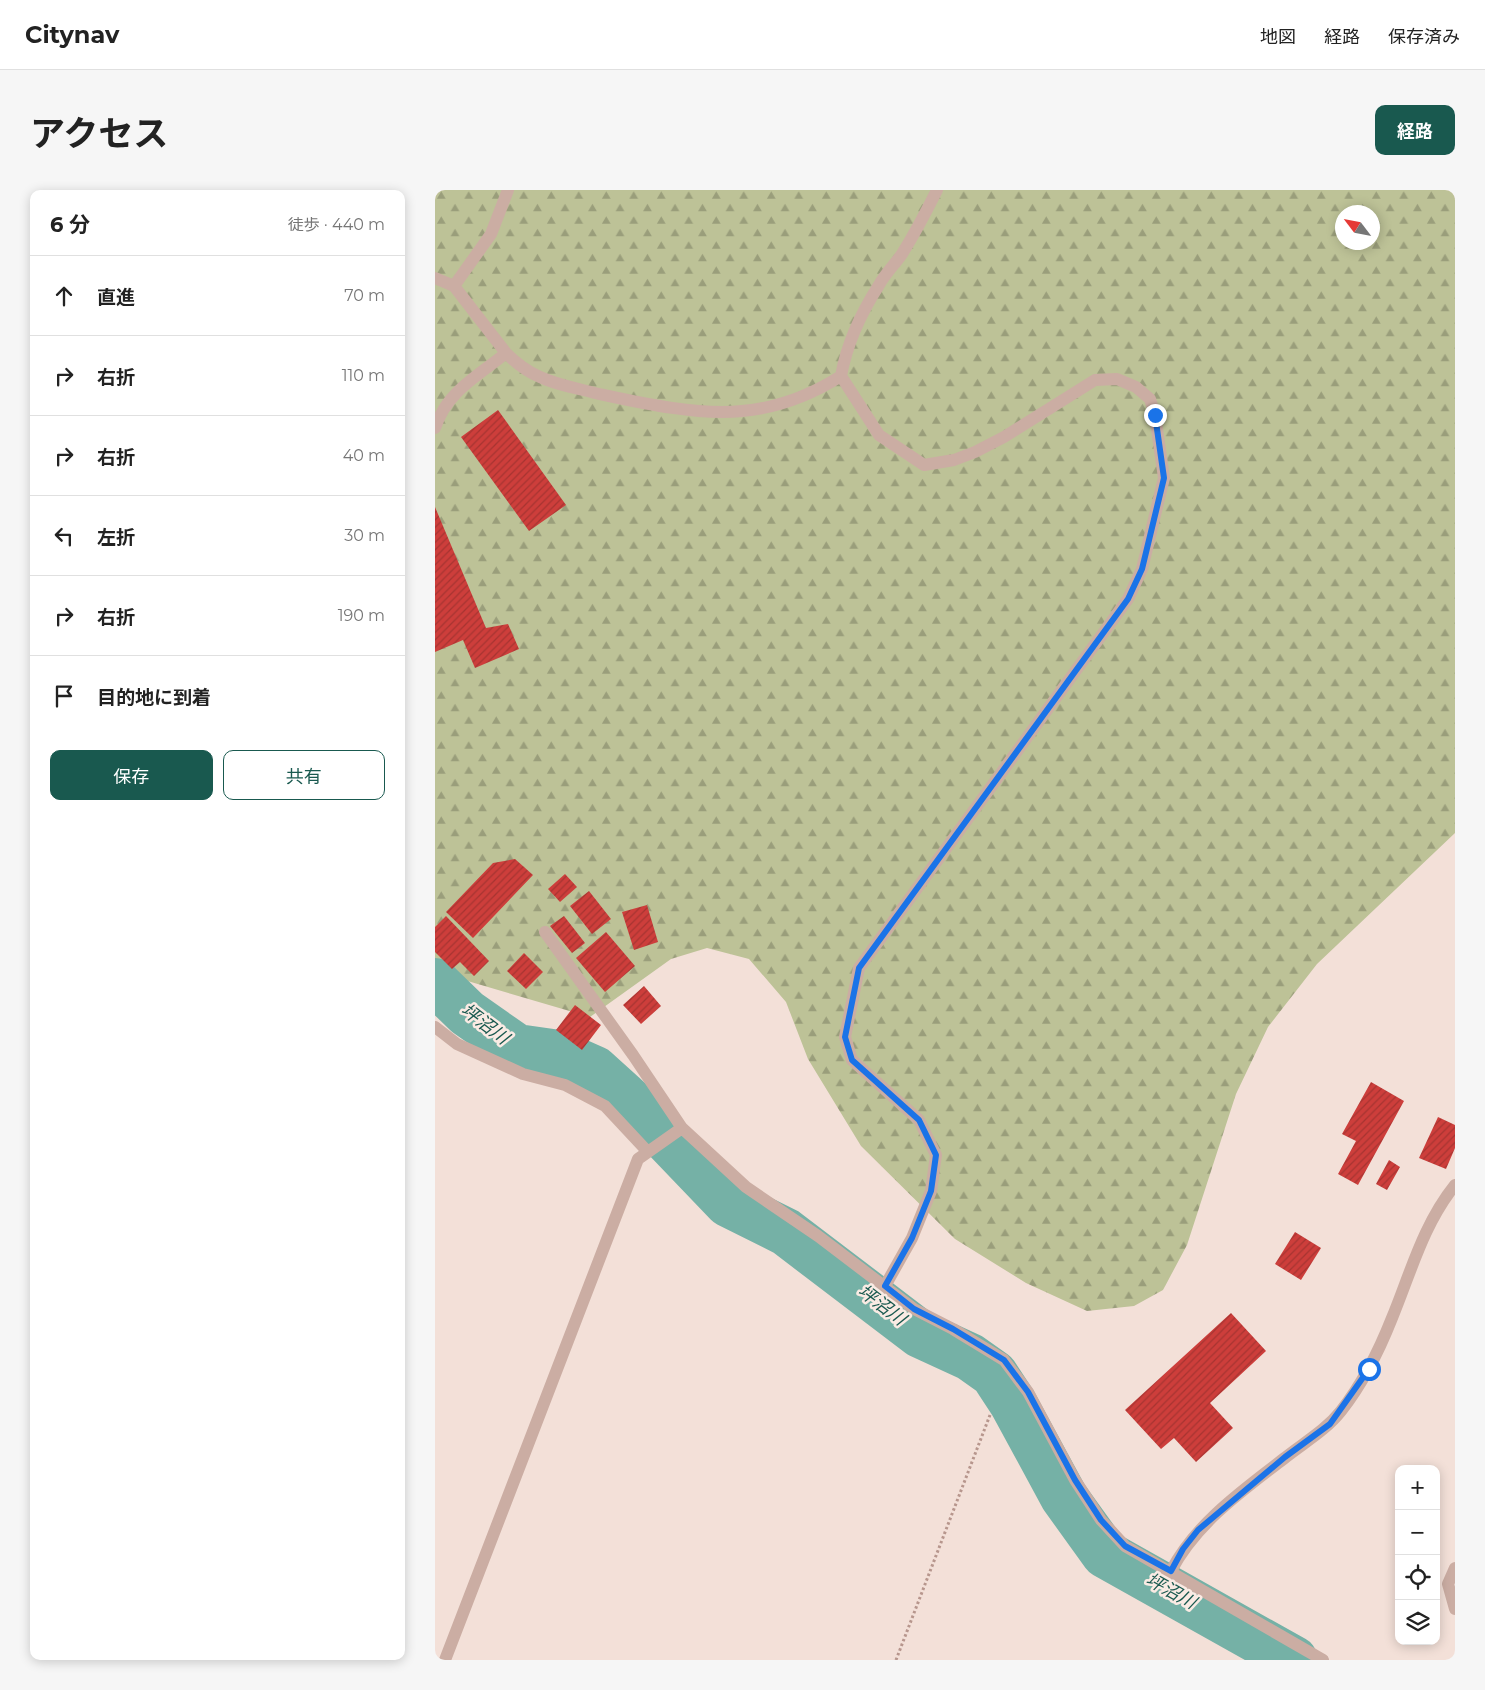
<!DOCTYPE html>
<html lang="ja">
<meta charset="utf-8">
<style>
body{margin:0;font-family:Montserrat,"Noto Sans JP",sans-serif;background:#f6f6f6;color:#222}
.controls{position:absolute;right:15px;bottom:15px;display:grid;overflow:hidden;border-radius:10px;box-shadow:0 2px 12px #0003}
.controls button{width:45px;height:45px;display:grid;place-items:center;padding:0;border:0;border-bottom:1px solid #e0e0e0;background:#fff;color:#222;font:25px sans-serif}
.compass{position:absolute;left:900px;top:15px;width:45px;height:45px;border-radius:50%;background:#fff;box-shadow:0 2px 12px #0003;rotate:302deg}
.stop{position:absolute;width:15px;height:15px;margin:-11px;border:4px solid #1a73e8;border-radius:50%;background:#fff}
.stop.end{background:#1a73e8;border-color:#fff;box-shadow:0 1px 5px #0008}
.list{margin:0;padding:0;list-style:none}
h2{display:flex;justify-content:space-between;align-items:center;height:65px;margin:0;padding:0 20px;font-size:21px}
h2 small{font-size:16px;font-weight:400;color:#767676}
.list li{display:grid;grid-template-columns:32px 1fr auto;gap:15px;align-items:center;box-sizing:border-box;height:80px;padding:0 20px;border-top:1px solid #e0e0e0}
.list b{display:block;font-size:19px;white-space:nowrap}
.list em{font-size:16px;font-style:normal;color:#767676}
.actions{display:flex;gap:10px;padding:15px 20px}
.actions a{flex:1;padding:11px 0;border:1px solid #19594f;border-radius:10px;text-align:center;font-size:18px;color:#19594f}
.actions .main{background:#19594f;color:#fff}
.icon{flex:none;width:28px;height:28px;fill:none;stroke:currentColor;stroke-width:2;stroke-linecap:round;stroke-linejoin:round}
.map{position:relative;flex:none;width:1020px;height:1470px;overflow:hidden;border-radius:10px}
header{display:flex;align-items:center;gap:30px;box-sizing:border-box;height:70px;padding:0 25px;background:#fff;border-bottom:1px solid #e0e0e0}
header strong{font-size:24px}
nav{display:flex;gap:28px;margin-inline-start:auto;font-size:18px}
.intro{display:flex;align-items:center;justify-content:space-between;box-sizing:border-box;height:120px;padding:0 30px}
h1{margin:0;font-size:35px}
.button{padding:12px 22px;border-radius:10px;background:#19594f;color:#fff;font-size:18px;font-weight:700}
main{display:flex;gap:30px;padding:0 30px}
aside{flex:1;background:#fff;border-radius:10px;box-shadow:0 2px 12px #0003}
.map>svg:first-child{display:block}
.forest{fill:url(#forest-firs);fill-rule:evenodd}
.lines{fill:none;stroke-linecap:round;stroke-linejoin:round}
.river{stroke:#75b1a6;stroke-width:48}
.building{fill:url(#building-hatch)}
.path{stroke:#b7968d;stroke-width:3;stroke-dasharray:2.5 2.5;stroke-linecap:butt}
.lane{stroke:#cbada3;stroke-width:12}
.street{stroke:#cbada3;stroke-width:12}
.route{stroke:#1a73e8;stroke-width:6}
.labels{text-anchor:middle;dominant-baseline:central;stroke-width:5;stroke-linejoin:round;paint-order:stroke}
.water-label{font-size:18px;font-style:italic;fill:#19594f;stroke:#faebe4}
</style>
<header>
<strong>Citynav</strong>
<nav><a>地図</a><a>経路</a><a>保存済み</a></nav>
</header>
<div class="intro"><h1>アクセス</h1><a class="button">経路</a></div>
<main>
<aside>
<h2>6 分<small>徒歩 · 440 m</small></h2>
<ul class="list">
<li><svg class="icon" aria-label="ahead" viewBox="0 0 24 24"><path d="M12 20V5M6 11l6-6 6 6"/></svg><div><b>直進</b></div><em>70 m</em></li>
<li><svg class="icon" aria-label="right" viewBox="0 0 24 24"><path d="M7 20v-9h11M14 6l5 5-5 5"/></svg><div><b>右折</b></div><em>110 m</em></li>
<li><svg class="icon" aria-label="right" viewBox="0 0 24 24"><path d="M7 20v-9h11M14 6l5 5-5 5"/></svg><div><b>右折</b></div><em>40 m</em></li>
<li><svg class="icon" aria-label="left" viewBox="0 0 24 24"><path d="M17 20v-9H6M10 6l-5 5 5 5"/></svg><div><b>左折</b></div><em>30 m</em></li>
<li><svg class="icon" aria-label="right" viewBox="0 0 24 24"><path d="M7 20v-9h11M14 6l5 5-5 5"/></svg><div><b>右折</b></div><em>190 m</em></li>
<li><svg class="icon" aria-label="arrive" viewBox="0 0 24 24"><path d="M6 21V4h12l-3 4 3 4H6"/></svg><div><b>目的地に到着</b></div></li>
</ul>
<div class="actions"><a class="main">保存</a><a>共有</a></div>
</aside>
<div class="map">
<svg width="1020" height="1470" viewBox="0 0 1020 1470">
<defs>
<pattern id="forest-firs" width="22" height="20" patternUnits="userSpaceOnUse" patternTransform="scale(1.25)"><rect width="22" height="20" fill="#bdc297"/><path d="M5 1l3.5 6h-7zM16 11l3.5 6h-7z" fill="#9a9e7b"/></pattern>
<pattern id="building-hatch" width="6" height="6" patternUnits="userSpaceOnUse" patternTransform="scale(1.25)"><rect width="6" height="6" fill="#cd3e3b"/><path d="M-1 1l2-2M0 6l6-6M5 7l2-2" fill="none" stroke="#a73431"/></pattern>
</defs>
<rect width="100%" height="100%" fill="#f3e0d8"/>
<path class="forest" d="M 0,0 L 1020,0 L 1020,643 L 882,774 L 833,837 L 801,904 L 752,1055 L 728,1100 L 699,1116 L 652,1121 L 591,1093 L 520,1049 L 426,956 L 373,869 L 351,812 L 314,769 L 272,758 L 236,769 L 155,827 L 19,787 L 0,775 ZM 908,22 L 938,22 L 938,52 L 908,52 Z"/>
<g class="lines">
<path class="river" d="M 0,792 L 32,823 L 82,858 L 124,864 L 160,880 L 202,918 L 293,1013 L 351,1042 L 485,1144 L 535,1167 L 559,1184 L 578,1213 L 629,1307 L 670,1364 L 859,1470"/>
</g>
<path class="building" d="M 63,220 L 131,315 L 94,341 L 26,247 Z
M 0,317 L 51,438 L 73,434 L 84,459 L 40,478 L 28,450 L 0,462 Z
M 80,669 L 98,685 L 38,748 L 11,722 L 58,673 Z
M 130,684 L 142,697 L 125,712 L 113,699 Z
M 154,701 L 176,729 L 157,744 L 135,716 Z
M 212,715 L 223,752 L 199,760 L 187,722 Z
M 11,726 L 54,771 L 39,786 L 25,772 L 17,779 L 0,762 L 0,737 Z
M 129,726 L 150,753 L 137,763 L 115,736 Z
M 171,742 L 200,776 L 170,802 L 141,768 Z
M 89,763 L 108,782 L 91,799 L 72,781 Z
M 209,796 L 226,816 L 206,834 L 188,815 Z
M 140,815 L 166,835 L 147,860 L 121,840 Z
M 936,892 L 969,911 L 923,995 L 903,984 L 921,951 L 907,944 Z
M 1003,927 L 1020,935 L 1020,958 L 1011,979 L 984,968 Z
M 954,970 L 965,977 L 952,1000 L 941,994 Z
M 860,1042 L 886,1058 L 866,1090 L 840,1074 Z
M 796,1123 L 831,1161 L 775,1213 L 798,1238 L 761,1272 L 739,1248 L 726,1259 L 690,1220 Z"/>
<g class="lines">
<path class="path" d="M 461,1470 L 555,1225"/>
<path class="lane" d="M 736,1381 C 761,1333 808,1300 851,1267 C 870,1252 891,1240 906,1221 C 928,1193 944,1161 957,1128 C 976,1082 988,1035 1020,995"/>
<path class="street" d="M 0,88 L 19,96
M 71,163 L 19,96 L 56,44 L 73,0
M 406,186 L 444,245 L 489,275 L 519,270 L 540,262 L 569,247 L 660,190 L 682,189 L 701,197 L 715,209 L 720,225 L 729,288 L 707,379 L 693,409 L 424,778 L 410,847 L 417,870 L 484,930 L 501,965 L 496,1001 L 477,1048 L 450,1096
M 0,238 C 12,201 42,187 71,163 C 81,173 91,181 105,187 C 122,195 141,198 160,203 C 202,212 263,226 307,221 C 342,218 376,205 406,186 C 412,153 426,123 444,95 C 450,84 460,74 467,64 C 480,43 491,22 502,0
M 110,742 L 198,865 L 247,938
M 0,837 L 22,854 L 88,884 L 130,895 L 170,916 L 212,961
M 1020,1378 L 1013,1394 L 1020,1419
M 10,1470 L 203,969 L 247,938 L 311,997 L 383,1046 L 479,1119 L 518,1139 L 569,1170 L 593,1202 L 640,1290 L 666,1330 L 690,1356 L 888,1470"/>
</g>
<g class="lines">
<path class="route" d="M 720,225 L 729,288 L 707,379 L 693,409 L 424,778 L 410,847 L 417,870 L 484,930 L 501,965 L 496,1001 L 477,1048 L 450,1096 L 479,1119 L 518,1139 L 569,1170 L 593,1202 L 640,1290 L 666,1330 L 690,1356 L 736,1381 L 748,1359 L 763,1340 L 850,1267 L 895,1234 L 934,1179"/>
</g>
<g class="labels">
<g class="water-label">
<text transform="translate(50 834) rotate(37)">坪沼川</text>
<text transform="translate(447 1115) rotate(37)">坪沼川</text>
<text transform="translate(736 1401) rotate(29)">坪沼川</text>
</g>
</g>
</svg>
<div class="controls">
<button>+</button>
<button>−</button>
<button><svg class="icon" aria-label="locate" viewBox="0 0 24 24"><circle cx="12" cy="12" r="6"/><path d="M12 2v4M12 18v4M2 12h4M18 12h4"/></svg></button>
<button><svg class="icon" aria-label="layers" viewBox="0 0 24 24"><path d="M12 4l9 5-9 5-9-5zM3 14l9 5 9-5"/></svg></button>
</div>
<svg class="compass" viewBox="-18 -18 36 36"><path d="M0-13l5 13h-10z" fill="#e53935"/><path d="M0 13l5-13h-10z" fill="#767676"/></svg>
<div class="stop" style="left:934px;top:1179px"></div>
<div class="stop end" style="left:720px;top:225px"></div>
</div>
</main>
